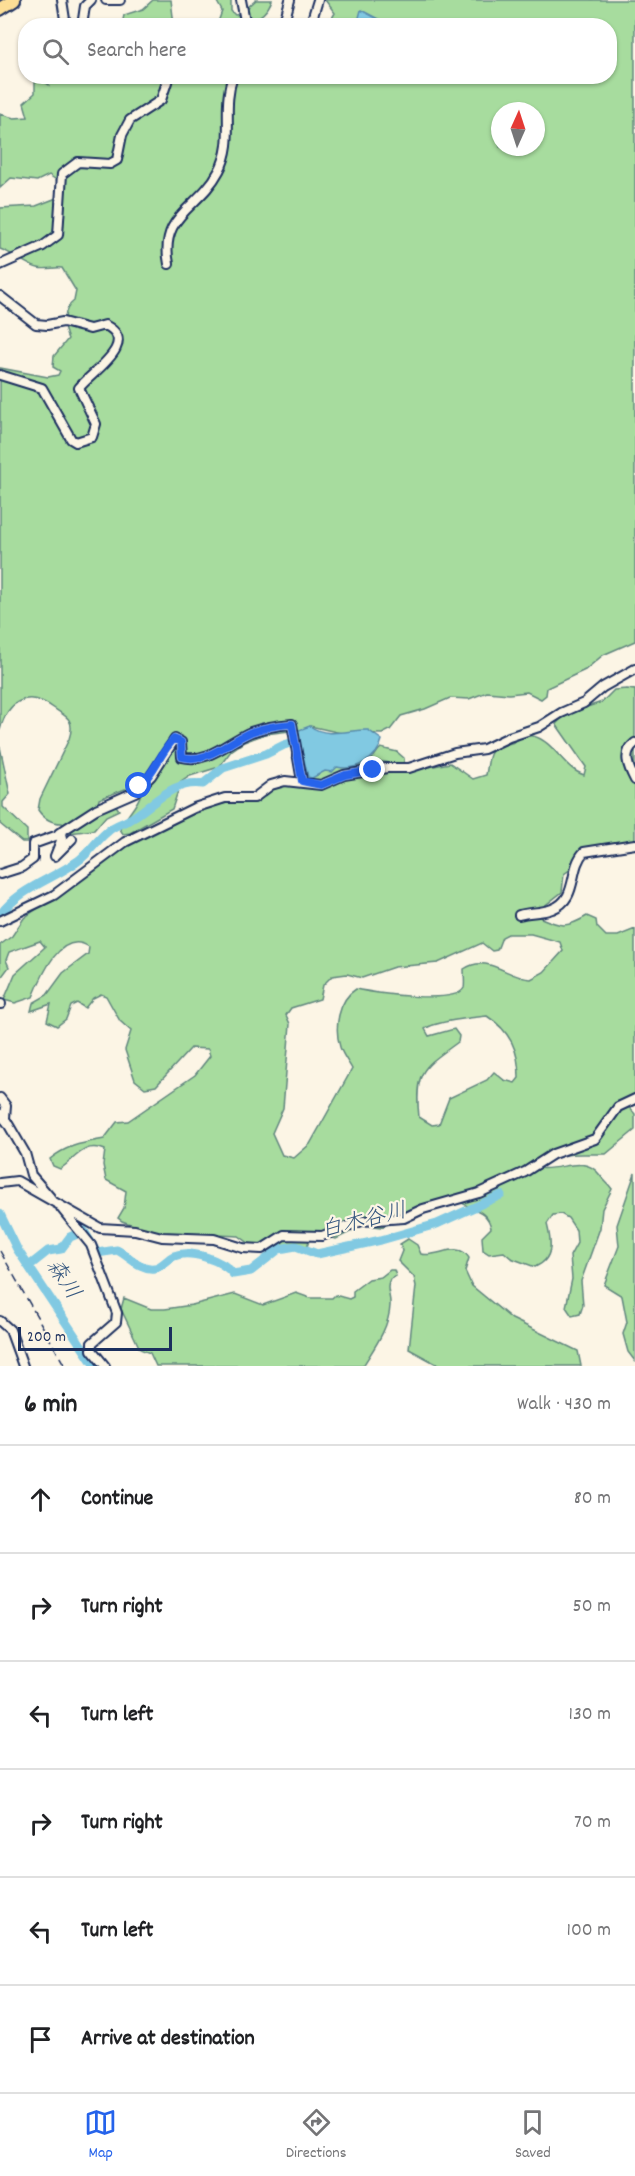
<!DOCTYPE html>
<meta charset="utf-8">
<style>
body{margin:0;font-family:Dekko,"Klee One",sans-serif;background:#f6f6f6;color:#202124}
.compass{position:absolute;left:491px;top:102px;width:54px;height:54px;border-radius:50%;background:#fff;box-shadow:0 2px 4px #0004;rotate:3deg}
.scale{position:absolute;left:18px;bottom:15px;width:154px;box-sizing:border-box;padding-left:6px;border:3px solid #1b2f5e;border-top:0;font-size:16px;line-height:21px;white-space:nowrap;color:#1b2f5e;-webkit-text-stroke:4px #fcf5e5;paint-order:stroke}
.stop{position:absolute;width:18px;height:18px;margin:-14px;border:4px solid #2563eb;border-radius:50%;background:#fff}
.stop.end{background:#2563eb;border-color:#fff;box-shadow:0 2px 6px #0008}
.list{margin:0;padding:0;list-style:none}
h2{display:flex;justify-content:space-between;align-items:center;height:78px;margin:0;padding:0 24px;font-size:26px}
h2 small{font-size:20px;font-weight:400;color:#757577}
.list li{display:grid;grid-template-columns:39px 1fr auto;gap:18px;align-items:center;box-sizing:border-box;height:108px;padding:0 24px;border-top:2px solid #e0e0e0}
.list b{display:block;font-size:22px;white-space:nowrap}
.list em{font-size:20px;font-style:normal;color:#757577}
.icon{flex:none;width:33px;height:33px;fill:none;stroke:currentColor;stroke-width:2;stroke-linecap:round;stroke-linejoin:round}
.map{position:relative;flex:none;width:635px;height:1366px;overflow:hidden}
.search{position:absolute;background:#fff;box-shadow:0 2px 4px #0004;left:18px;right:18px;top:18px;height:66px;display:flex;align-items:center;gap:15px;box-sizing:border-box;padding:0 21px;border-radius:24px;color:#757577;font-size:22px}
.sheet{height:726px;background:#fff}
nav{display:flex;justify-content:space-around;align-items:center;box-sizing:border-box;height:84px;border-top:2px solid #e0e0e0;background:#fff;font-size:16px;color:#757577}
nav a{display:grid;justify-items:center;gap:3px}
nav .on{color:#2563eb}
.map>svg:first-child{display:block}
.green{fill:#a7dc9e;stroke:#61867e;stroke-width:1.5;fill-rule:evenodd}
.water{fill:#81c9e2;stroke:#588bad;stroke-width:1.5}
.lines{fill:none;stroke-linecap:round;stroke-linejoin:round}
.river{stroke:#81c9e2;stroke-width:9}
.minor-casing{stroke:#1b2f5e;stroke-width:12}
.highway-casing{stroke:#1b2f5e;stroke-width:16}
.minor{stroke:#fcf5e5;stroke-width:8}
.highway{stroke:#fcde96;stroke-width:12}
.rail{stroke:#1b2f5e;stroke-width:1.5;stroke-dasharray:9 4.5;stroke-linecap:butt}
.route{stroke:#2563eb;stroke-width:8}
.labels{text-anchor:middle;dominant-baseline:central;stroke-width:4.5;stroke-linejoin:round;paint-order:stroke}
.water-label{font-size:22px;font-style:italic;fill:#34567f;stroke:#fcf5e5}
</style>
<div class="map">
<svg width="635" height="1366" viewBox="0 0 635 1366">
<rect width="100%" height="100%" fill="#fcf5e5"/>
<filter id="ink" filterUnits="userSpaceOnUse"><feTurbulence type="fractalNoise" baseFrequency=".0167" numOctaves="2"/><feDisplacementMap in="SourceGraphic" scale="12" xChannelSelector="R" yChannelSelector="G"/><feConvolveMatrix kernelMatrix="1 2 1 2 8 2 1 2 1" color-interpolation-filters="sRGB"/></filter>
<g filter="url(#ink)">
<path class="green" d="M 153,0 L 171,0 L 174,25 L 122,25 L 124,15 L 143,9 Z
M 216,0 L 231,0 L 231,11 L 235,15 L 240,14 L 256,0 L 272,0 C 263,24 239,25 217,25 L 222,11 Z
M 325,0 L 635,0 L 635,641 L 603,655 L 585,670 L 547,688 L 546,695 L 541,699 L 527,692 L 509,694 L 487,692 L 469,699 L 450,698 L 425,709 L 401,716 L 390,730 L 382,734 L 341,733 L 310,726 L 304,729 L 300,737 L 299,752 L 290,731 L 265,734 L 244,742 L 231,751 L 219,767 L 190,776 L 181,782 L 172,809 L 130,833 L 123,834 L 120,829 C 125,816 138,806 141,793 L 125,789 L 99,799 L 98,804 L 115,804 L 119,810 L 106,816 L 94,830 L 69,833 L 62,823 C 51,823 44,819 38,810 L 40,799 L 69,739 C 71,733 73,726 69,720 C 67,716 59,712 55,709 C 28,689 8,700 0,730 L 0,368 L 48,377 L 58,375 L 60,371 L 53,367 L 54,356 L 68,339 C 62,327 63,309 74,301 L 76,291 L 62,268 C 55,267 45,270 38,268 C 28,266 11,252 0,249 L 0,208 L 36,206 L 54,199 L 64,191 L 62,184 L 49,175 L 37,181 L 11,178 L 0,188 L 0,114 L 14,118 L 28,117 L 24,103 L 35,93 L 35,79 L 38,77 L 49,85 L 49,76 L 268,76 L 282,79 L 284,76 L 610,76 L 610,26 L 328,25 L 335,13 ZM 500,111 L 536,111 L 536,147 L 500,147 Z
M 627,689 L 635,690 L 635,841 L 583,850 L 574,867 L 564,874 L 562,892 L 542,908 L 541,918 C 562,927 567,928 587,916 L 596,920 L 597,927 L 606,936 L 618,936 L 635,929 L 635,1093 L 630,1097 L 628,1106 L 635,1114 L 635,1130 L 606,1154 C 576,1155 565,1149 537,1168 C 560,1172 583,1154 599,1174 C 603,1180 608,1183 612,1189 L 602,1209 L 600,1228 L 581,1281 L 583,1305 L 580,1314 L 572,1316 L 566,1307 L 572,1279 L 570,1256 L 577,1243 L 576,1230 L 568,1218 L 561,1214 L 553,1215 L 547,1224 C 551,1240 555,1259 535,1267 L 511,1258 L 504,1252 L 489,1254 L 483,1250 L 482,1237 L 491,1228 C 487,1208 469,1210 456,1199 L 381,1227 L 364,1225 L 336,1239 L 311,1234 L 307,1247 L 282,1245 L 270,1249 L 253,1246 L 239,1236 L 152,1232 L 122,1221 L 118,1218 L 124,1208 L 126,1191 L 106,1180 L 103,1165 L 105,1150 C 83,1141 76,1159 60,1169 L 53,1166 L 50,1159 C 67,1145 83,1143 104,1139 L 117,1122 L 128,1121 L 195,1075 L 210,1056 L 208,1049 L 191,1048 L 156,1086 L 145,1088 L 135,1080 L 125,1050 L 131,1031 L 120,1021 L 106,996 L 101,994 L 93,998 L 85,1008 L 77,1003 L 71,1006 L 66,1019 L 57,1026 L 47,1021 L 51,1004 L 31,1011 L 33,1003 L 47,995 L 63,973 L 88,954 L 89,947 C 61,928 41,977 33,997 L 15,1003 L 4,1000 L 15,974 L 45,947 L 40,941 L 9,952 L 6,960 L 9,967 L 0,979 L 0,945 L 12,936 L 24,918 L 126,846 L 208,807 L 232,802 L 254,803 L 277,786 L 286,782 L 303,783 L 302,767 C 314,777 321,769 336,767 C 351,765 357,769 372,759 C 375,756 377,751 381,748 L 397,752 L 404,758 L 404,764 C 388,766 374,753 362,771 L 402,772 L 450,763 L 473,779 L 486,775 C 490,753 486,749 511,743 C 518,741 525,733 533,736 C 554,741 564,769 584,775 L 586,767 L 556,724 L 561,719 L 578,710 L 602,702 L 614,690 ZM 508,934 L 531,934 L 560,942 L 563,951 L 544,972 L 531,979 C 507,978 488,953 464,969 C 464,974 465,985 464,988 C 456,1005 372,993 356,989 C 338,1000 334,1028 340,1047 C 342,1054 348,1062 352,1069 L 310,1144 L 294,1158 L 282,1155 L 272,1133 L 283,1108 L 290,1024 L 286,1015 L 291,1008 L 320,999 L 323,985 L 332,976 L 347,974 L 362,978 L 394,967 L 438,963 L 482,943 L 492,951 L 497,950 L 502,937 ZM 487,1016 C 510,1031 519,1050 519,1078 L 515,1083 L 504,1080 L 494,1072 L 487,1080 L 449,1098 L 439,1124 L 432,1125 L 419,1117 C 414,1070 423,1068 458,1042 L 459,1036 L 454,1029 L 429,1036 L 425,1029 C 433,1022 474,1017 487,1016 Z
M 0,747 L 10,794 L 3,802 L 3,807 L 27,830 L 27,842 L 22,842 L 0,824 Z
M 635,1173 L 635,1361 L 628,1352 L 623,1334 L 627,1322 L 622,1296 L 604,1285 L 619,1246 L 617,1225 Z
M 408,1239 L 417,1245 L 421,1254 C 437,1258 459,1240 469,1258 L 465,1271 L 472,1286 L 512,1319 L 578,1351 L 581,1366 L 440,1366 L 409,1349 L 416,1286 L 414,1277 L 398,1261 L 402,1251 L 400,1244 Z
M 390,1270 L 394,1270 L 396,1276 L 390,1279 C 385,1290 391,1295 390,1306 C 389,1328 374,1348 363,1366 L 156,1366 L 150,1353 L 140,1349 L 121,1309 L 124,1298 L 151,1309 L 165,1309 L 192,1305 L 235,1294 L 263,1305 L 296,1293 L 310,1298 L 332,1298 L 335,1295 L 349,1299 L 353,1297 L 353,1291 L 369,1279 L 381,1277 Z"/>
<path class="water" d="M 361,10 L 384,22 L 382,25 L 357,25 Z
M 310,726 C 327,739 351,729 368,730 L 382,740 C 377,760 356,771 337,767 L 332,772 L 325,771 L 312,778 L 308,777 L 298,735 L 299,730 Z"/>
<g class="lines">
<path class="river" d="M 0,915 C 20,888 51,880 78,861 C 90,852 96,841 107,832 C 113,826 120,824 127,821 C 153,807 171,779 203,784 L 223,768 L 266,754 L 284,745 L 294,742 L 312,747
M 0,1214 L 17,1249 L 95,1366
M 29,1266 L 48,1251 L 61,1249 L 70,1237 L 84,1231 L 97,1253 L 117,1250 C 128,1255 140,1270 154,1268 C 161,1268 167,1259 174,1256 C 190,1249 223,1260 233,1274 L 251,1271 L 279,1249 L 296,1246 L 317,1254 L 381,1240 L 437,1224 L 501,1195"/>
<defs>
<path id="minor" d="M 62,0 L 66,26
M 106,0 L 120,0
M 241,0 L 246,26
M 82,26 L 85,6 L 91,0
M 280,26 L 286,15 L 290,0
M 310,26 L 318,0
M 169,264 C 159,214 199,209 219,171 C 236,140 221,109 233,76
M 0,265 L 43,246 L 58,235 L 62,174 L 78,162 L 110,164 L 117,160 L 122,135 L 130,120 L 161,100 L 169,76
M 0,296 L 36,324 L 47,325 L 63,322 L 90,329 L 105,325 C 141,343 91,372 79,388 L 96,424 L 92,437 L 76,442 L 71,439 L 42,388 L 0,375
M 635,743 C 622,753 628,767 635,780
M 59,833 L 96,809 L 135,792 L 151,776 L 175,739 L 181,742 L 182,757 C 208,764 229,741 251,732 C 265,727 278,725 292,724 L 302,781
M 0,874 L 22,867 L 33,859 L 33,844 L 61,834 L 62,838 L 55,856 L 72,839
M 519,915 C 530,912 542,913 552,909 C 579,899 568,869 584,852 L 635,844
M 0,921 L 54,895 L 125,842 L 194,808 L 225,798 L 254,798 L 271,785 L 285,781 L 321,785 L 344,775 L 387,768 L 409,768 L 455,753 L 484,749 L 509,737 L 539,727 L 561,713 L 584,703 L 603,687 L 635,669
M 0,1004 L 1,1004
M 0,1098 L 6,1106 L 5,1118
M 0,1114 L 7,1122 L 25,1153 L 31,1175 L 50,1197
M 0,1183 L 17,1181 L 100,1228 L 135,1230 L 162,1237 L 214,1239 L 243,1248 L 262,1249 L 284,1235 L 322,1236 L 362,1221 L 404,1218 L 423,1209 L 479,1193 L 525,1172 L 553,1154 L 595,1139 L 618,1107 L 635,1099
M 61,1208 L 91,1245 L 117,1313 L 116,1322 L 92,1343 L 92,1350 L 105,1366
M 0,1321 L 10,1330 L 23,1366"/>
<path id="highway" d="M 0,9 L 14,0"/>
</defs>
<use href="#minor" class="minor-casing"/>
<use href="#highway" class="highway-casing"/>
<use href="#minor" class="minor"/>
<use href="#highway" class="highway"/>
<path class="rail" d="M 0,1251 L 65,1366"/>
</g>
</g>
<g class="lines" filter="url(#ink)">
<path class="route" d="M 139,786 C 155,773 160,752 174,739 L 181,742 L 182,757 C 208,764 229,741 251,732 C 265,727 278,725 292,724 L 302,781 L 321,785 L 345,775 L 373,770"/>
</g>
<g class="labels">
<g class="water-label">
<text transform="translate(364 1222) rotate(-14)">白木谷川</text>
<text transform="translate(62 1280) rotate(56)">森川</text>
</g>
</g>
</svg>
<svg class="compass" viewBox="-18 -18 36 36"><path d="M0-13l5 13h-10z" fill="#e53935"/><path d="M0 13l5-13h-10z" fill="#757577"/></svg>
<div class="scale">200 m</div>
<div class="stop" style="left:139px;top:786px"></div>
<div class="stop end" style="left:373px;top:770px"></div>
<div class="search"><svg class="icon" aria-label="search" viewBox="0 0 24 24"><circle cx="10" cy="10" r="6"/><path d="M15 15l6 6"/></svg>Search here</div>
</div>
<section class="sheet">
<h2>6 min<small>Walk · 430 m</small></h2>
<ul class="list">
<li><svg class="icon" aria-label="ahead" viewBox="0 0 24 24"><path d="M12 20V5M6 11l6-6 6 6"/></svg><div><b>Continue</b></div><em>80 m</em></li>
<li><svg class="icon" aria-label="right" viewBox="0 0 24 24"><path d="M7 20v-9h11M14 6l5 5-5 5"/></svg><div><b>Turn right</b></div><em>50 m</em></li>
<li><svg class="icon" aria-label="left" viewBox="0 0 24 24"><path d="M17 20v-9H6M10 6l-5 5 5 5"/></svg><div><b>Turn left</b></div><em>130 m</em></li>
<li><svg class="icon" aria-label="right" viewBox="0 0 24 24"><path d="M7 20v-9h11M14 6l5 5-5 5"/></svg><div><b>Turn right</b></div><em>70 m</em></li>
<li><svg class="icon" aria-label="left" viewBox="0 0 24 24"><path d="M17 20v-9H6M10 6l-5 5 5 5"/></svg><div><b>Turn left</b></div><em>100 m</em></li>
<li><svg class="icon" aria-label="arrive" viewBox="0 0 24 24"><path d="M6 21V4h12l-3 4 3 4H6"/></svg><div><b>Arrive at destination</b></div></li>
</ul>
</section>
<nav>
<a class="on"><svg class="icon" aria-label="map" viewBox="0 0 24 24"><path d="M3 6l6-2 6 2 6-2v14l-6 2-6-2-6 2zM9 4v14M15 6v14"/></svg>Map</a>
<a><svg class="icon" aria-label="directions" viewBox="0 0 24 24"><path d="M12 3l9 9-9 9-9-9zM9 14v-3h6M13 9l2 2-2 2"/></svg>Directions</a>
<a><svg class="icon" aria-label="saved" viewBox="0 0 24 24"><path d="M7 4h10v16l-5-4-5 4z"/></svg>Saved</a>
</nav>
